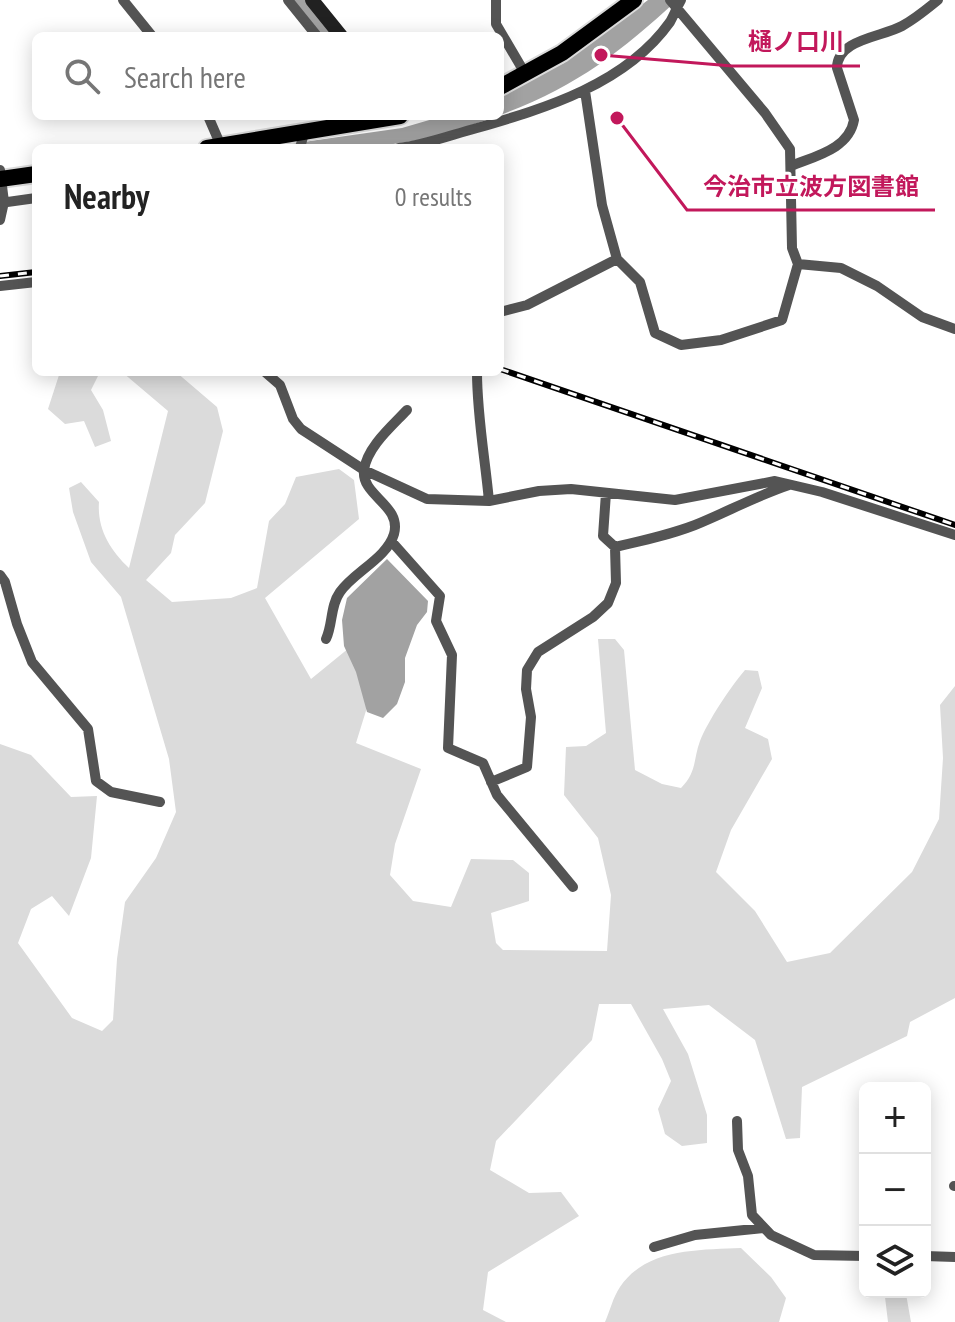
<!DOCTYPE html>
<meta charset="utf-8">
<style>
body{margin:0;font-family:"PT Sans Narrow","Noto Sans JP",sans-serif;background:#f2f2f2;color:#222}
.controls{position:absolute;right:24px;bottom:24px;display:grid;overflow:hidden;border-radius:12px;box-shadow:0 4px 20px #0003}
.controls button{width:72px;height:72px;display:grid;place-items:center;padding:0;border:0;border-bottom:2px solid #e0e0e0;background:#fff;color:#222;font:40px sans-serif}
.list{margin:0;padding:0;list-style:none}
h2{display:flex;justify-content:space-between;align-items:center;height:104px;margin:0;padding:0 32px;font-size:34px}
h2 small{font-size:26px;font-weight:400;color:#767676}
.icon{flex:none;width:44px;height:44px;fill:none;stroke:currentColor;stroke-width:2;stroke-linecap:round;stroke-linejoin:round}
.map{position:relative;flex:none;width:955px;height:1322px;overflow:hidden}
.search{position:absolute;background:#fff;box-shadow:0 4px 20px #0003;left:32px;top:32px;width:472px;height:88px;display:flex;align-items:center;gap:20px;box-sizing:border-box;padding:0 28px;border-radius:12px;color:#767676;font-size:30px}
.panel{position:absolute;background:#fff;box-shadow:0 4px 20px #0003;left:32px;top:144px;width:472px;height:232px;border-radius:12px}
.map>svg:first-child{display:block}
.green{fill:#dbdbdb}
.water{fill:#a2a2a2}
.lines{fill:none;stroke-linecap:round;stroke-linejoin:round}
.river{stroke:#a2a2a2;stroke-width:20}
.primary-casing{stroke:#dbdbdb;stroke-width:20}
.street{stroke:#545454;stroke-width:10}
.secondary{stroke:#212121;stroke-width:14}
.primary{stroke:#000;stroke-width:16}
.rail-casing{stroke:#000;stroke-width:6}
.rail{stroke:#fff;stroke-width:3;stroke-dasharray:9;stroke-linecap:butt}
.leader{fill:none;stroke:#c2185b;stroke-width:3}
.callout-dot{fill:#c2185b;stroke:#fff;stroke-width:3}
.callout-label{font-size:24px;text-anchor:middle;font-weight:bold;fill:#c2185b;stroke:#fff;stroke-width:6;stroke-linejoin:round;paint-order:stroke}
</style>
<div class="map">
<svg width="955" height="1322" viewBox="0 0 955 1322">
<rect width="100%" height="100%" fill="#fff"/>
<path class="green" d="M 60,372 L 100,372 L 91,390 L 103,410 L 111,441 L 95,447 L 84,421 L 65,424 L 48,409 Z
M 122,372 L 176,372 L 217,407 L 223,431 L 205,503 L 175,535 L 171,553 L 146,580 L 172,602 L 231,598 L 257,588 L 269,521 L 285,504 L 296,477 L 339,469 L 354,480 L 359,519 L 265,598 L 311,679 L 349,648 L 369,701 L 356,743 L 421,769 L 395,844 L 390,875 L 413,901 L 451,907 L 471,859 L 513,860 L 529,873 L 529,901 L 491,913 L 496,943 L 503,950 L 607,951 L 611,895 L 598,838 L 564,795 L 566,747 L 586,746 L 606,733 L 598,639 L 615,639 L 624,650 L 635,770 L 662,784 L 681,788 C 697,772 693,760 700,741 C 709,719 730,688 745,670 L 758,671 L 762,688 L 745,728 L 768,739 L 772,759 L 731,830 L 716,872 L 755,911 L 787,962 L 830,953 L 912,872 L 939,819 L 943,758 L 940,705 L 955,686 L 955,998 L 910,1022 L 907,1036 L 802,1087 L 800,1138 L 786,1139 L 755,1040 L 709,1005 L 663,1009 L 688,1054 L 707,1115 L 707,1143 L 682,1146 L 665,1134 L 658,1109 L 671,1081 L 662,1059 L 631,1004 L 599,1004 L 592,1040 L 496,1141 L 490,1170 L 529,1193 L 561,1192 L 579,1216 L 488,1272 L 483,1310 L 506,1322 L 0,1322 L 0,744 L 31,755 L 71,797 L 97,796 L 91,858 L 69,916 L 52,896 L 31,909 L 18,943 L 72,1018 L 102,1031 L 113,1020 L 117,959 L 125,902 L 156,858 L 176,812 L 169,759 L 121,597 L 91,562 L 73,512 L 69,488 L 81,482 L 99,502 C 97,529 110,550 129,568 L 168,411 Z
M 741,1248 L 771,1277 L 786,1298 L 779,1322 L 605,1322 C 610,1311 613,1297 620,1287 C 646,1248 699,1250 741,1248 Z
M 906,1294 L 911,1322 L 888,1322 L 885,1297 Z"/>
<path class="water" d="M 648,0 L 677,0 C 620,53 574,88 500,115 L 500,94 L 564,63 Z
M 443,116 L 498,116 L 433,138 L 380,146 L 261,148 L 402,128 Z
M 387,559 L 428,601 L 427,612 L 417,625 L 405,658 L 405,682 L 397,704 L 383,718 L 367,712 L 356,672 L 344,646 L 342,620 L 347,598 Z"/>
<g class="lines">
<path class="river" d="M 298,0 L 327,36"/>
<defs>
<path id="primary" d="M 500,87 L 562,53 L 634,0
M 207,148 L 400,116
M 0,179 L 36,174"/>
</defs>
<use href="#primary" class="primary-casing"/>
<path class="street" d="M 123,0 L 152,36
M 288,0 L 317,36
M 496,0 L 496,24 L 526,75
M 585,91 L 602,205 L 617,259 L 640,282 L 655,333 L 681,345 L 721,340 L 782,320 L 798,264 L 792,248 L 790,149 L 765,113 L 670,0
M 208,116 L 221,146
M 300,148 L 304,133
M 399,148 C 425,145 451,135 477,128 C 546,108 626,84 670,22 C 674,15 677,7 681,0
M 791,166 C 815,156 849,149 854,120 L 837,68 C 837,39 882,37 902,26 C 915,19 927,9 938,0
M 0,170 L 4,202 L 0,220
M 0,203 L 36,198
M 798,264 L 841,268 L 877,286 L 922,317 L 955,329
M 0,286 L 36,282
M 500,312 L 527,305 L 617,259
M 265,372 L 280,385 L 293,419 L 301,429 L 364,470 L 427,499 L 489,501 L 539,491 L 571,489 L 675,500 L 775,481 L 822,492 L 955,535
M 477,372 C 477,415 485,458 489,501
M 606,493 L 603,536 L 615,547
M 392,542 L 440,596 L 436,621 L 452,655 L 448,748 L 483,763 L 497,795 L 573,887
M 0,575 L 5,582 L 17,624 L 32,662 L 88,729 L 96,781 L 111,792 L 160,802
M 326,639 C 333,624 330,606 340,592 C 354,572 387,558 394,534 C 402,505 361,496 364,470 C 367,447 392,426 407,410
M 491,782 L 527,767 L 531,717 L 526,689 L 527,670 L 538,652 L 593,617 L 608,603 L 616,583 L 615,547 C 642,541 669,535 695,525 C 727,512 756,496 789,485
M 737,1121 L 738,1150 L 748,1176 L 752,1215 L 771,1235 L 814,1255 L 865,1256
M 954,1186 L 955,1186
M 654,1247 L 695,1235 L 764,1228
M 925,1256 L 955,1257"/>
<path class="secondary" d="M 312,0 L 341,36"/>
<use href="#primary" class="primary"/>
<defs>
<path id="rail" d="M 0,276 L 36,272
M 500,369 L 955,525"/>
</defs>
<use href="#rail" class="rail-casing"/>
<use href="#rail" class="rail"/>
</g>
<path class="leader" d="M601 55L732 66H860M617 118L687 210H935"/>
<g class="callout-dot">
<circle cx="601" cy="55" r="8"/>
<circle cx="617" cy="118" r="8"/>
</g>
<g class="callout-label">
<text x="796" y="50">樋ノ口川</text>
<text x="811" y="195">今治市立波方図書館</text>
</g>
</svg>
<div class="controls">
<button>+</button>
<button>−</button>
<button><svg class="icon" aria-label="layers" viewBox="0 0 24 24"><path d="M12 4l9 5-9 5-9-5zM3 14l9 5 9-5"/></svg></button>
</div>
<div class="search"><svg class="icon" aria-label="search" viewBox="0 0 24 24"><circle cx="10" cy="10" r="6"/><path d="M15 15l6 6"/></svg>Search here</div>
<section class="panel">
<h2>Nearby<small>0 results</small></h2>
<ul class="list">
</ul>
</section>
</div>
